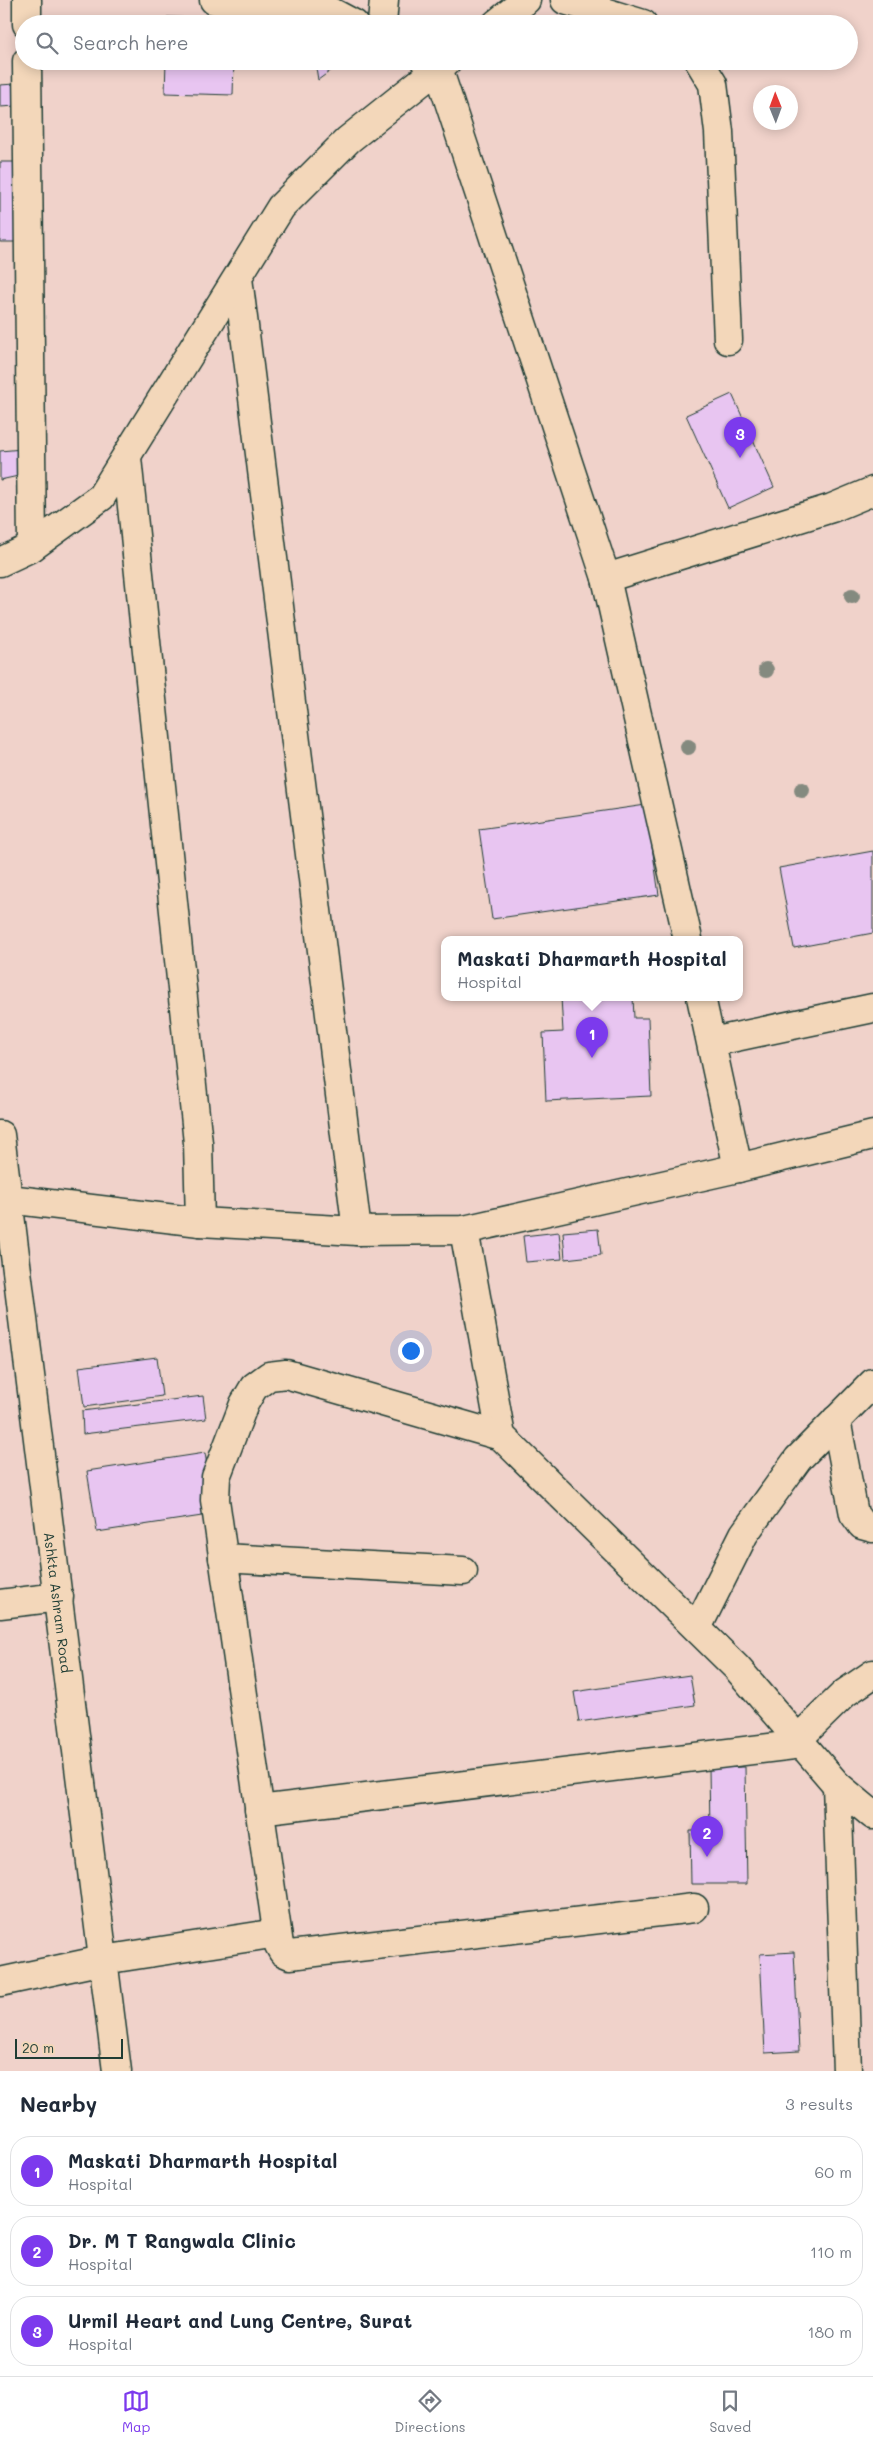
<!DOCTYPE html>
<style>
body{margin:0;font-family:Mali,sans-serif;background:#f6f6f7;color:#1f2937}
.compass{position:absolute;left:753px;top:85px;width:45px;height:45px;border-radius:50%;background:#fff;box-shadow:0 2px 12px #0003;rotate:359deg}
.scale{position:absolute;left:15px;bottom:12px;width:108px;box-sizing:border-box;padding-left:5px;border:2px solid #1f3d34;border-top:0;font-size:14px;line-height:18px;white-space:nowrap;color:#1f3d34;-webkit-text-stroke:4px #f3d7ba;paint-order:stroke}
.you{position:absolute;left:410px;top:1350px;width:18px;height:18px;margin:-12px;border:4px solid #fff;border-radius:50%;background:#1a73e8;box-shadow:0 0 0 8px #1a73e833}
.badge{display:grid;place-items:center;width:32px;height:32px;border-radius:50%;background:#7c3aed;color:#fff;font-size:16px;font-weight:700}
.pin{position:absolute;translate:-50% -41px;filter:drop-shadow(0 1px 2px #0008)}
.pin::after{content:'';position:absolute;top:26px;width:18px;height:15px;background:inherit;clip-path:polygon(0 0,100% 0,50% 100%)}
.popup{position:absolute;left:441px;top:936px;width:302px;height:65px;box-sizing:border-box;display:grid;place-content:center;border-radius:10px;background:#fff;filter:drop-shadow(0 1px 4px #0005);font-size:16px;white-space:nowrap;color:#747a83}
.popup b{font-size:19px;color:#1f2937}
.popup::after{content:'';position:absolute;left:50%;top:100%;margin-left:-10px;border:10px solid transparent;border-top-color:#fff}
.list{margin:0;padding:0;list-style:none}
h2{display:flex;justify-content:space-between;align-items:center;height:65px;margin:0;padding:0 20px;font-size:21px}
h2 small{font-size:16px;font-weight:400;color:#747a83}
.list li{display:grid;grid-template-columns:32px 1fr auto;gap:15px;align-items:center;box-sizing:border-box;height:70px;margin:0 10px 10px;padding:0 10px;border:1px solid #e0e1e3;border-radius:20px}
.list b{display:block;font-size:19px;white-space:nowrap}
.list p{margin:0;font-size:16px;white-space:nowrap;color:#747a83}
.list em{font-size:16px;font-style:normal;color:#747a83}
.icon{flex:none;width:28px;height:28px;fill:none;stroke:currentColor;stroke-width:2;stroke-linecap:round;stroke-linejoin:round}
.map{position:relative;flex:none;width:873px;height:2071px;overflow:hidden}
.search{position:absolute;background:#fff;box-shadow:0 2px 12px #0003;left:15px;right:15px;top:15px;height:55px;display:flex;align-items:center;gap:12px;box-sizing:border-box;padding:0 18px;border-radius:28px;color:#747a83;font-size:19px}
.sheet{height:305px;background:#fff}
nav{display:flex;justify-content:space-around;align-items:center;box-sizing:border-box;height:70px;border-top:1px solid #e0e1e3;background:#fff;font-size:14px;color:#747a83}
nav a{display:grid;justify-items:center;gap:2px}
nav .on{color:#7c3aed}
.map>svg:first-child{display:block}
.building{fill:#e8c5f1;stroke:#1f3d34}
.lines{fill:none;stroke-linecap:round;stroke-linejoin:round}
.minor-casing{stroke:#1f3d34;stroke-width:31}
.major-casing{stroke:#1f3d34;stroke-width:31}
.minor{stroke:#f3d7ba;stroke-width:28}
.major{stroke:#f3d7ba;stroke-width:28}
.tree{fill:#848a7f}
.labels{text-anchor:middle;dominant-baseline:central;stroke-width:4.5;stroke-linejoin:round;paint-order:stroke}
.street-label{font-size:14px;fill:#1f3d34;stroke:#f3d7ba}
</style>
<div class="map">
<svg width="873" height="2071" viewBox="0 0 873 2071">
<rect width="100%" height="100%" fill="#f0d2ca"/>
<filter id="ink" filterUnits="userSpaceOnUse"><feTurbulence type="fractalNoise" baseFrequency=".02" numOctaves="2"/><feDisplacementMap in="SourceGraphic" scale="10" xChannelSelector="R" yChannelSelector="G"/><feConvolveMatrix kernelMatrix="1 2 1 2 8 2 1 2 1" color-interpolation-filters="sRGB"/></filter>
<g filter="url(#ink)">
<path class="building" d="M 167,17 L 234,19 L 234,24 L 167,24 Z
M 166,61 L 234,61 L 233,95 L 165,93 Z
M 315,61 L 344,61 L 318,80 Z
M 15,84 L 16,106 L 0,107 L 0,85 Z
M 0,162 L 16,162 L 17,242 L 0,242 Z
M 732,394 L 774,487 L 728,508 L 686,415 Z
M 22,449 L 23,475 L 0,480 L 0,451 Z
M 646,805 L 659,895 L 492,919 L 479,829 Z
M 873,851 L 873,933 L 794,948 L 779,868 Z
M 561,997 L 633,997 L 634,1018 L 648,1018 L 651,1096 L 546,1101 L 543,1033 L 563,1032 Z
M 598,1229 L 601,1255 L 565,1259 L 563,1232 Z
M 559,1232 L 562,1259 L 526,1262 L 523,1236 Z
M 157,1357 L 162,1396 L 84,1407 L 79,1367 Z
M 203,1396 L 206,1419 L 83,1434 L 82,1411 Z
M 205,1453 L 215,1514 L 97,1532 L 87,1471 Z
M 690,1675 L 695,1705 L 579,1722 L 574,1692 Z
M 745,1767 L 747,1884 L 691,1884 L 690,1831 L 710,1831 L 709,1768 Z
M 794,1952 L 799,2051 L 765,2053 L 760,1954 Z"/>
<g class="lines">
<defs>
<g id="minor">
<path d="M 27,0 L 27,24"/>
<path d="M 214,0 L 324,8 L 354,24"/>
<path d="M 565,0 L 643,24"/>
<path d="M 382,24 L 384,0"/>
<path d="M 496,24 L 526,0"/>
<path d="M 27,61 L 32,547"/>
<path d="M 425,61 L 438,68 L 606,578 L 688,939"/>
<path d="M 699,61 L 713,84 L 719,132 L 728,340"/>
<path d="M 238,278 L 357,1231"/>
<path d="M 127,458 L 198,1143 L 200,1222"/>
<path d="M 0,562 L 32,547 L 101,497 L 281,207 L 348,140 L 447,61"/>
<path d="M 606,578 L 832,508 L 873,491"/>
<path d="M 701,997 L 738,1168"/>
<path d="M 712,1042 L 873,1008"/>
<path id="s1" d="M 0,1135 L 117,2071"/>
<path d="M 464,1230 L 501,1436 L 737,1668 L 837,1785 L 873,1815"/>
<path d="M 836,1420 L 854,1514 L 862,1525 L 873,1528"/>
<path d="M 501,1436 L 286,1374 L 269,1376 L 254,1387 L 244,1404 L 216,1477 L 215,1500 L 279,1945 L 283,1952 L 290,1955 L 694,1908"/>
<path d="M 223,1558 L 463,1571"/>
<path d="M 0,1604 L 59,1597"/>
<path d="M 697,1628 L 744,1534 L 798,1459 L 873,1383"/>
<path d="M 798,1739 L 845,1693 L 873,1674"/>
<path d="M 837,1785 L 847,2071"/>
<path d="M 259,1810 L 802,1744"/>
<path d="M 0,1982 L 103,1960 L 277,1933"/>
</g>
<path id="major" d="M 0,1198 L 200,1222 L 357,1231 L 464,1230 L 738,1168 L 873,1135"/>
</defs>
<use href="#minor" class="minor-casing"/>
<use href="#major" class="major-casing"/>
<use href="#minor" class="minor"/>
<use href="#major" class="major"/>
</g>
<g class="tree">
<circle cx="852" cy="596" r="8"/>
<circle cx="766" cy="670" r="8"/>
<circle cx="688" cy="747" r="8"/>
<circle cx="802" cy="790" r="8"/>
</g>
</g>
<g class="labels">
<g class="street-label">
<text stroke="none"><textPath href="#s1" startOffset="471">Ashkta Ashram Road</textPath></text>
</g>
</g>
</svg>
<svg class="compass" viewBox="-18 -18 36 36"><path d="M0-13l5 13h-10z" fill="#e53935"/><path d="M0 13l5-13h-10z" fill="#747a83"/></svg>
<div class="scale">20 m</div>
<div class="you"></div>
<div class="pin badge" style="left:592px;top:1058px">1</div>
<div class="popup"><b>Maskati Dharmarth Hospital</b>Hospital</div>
<div class="pin badge" style="left:707px;top:1857px">2</div>
<div class="pin badge" style="left:740px;top:458px">3</div>
<div class="search"><svg class="icon" aria-label="search" viewBox="0 0 24 24"><circle cx="10" cy="10" r="6"/><path d="M15 15l6 6"/></svg>Search here</div>
</div>
<section class="sheet">
<h2>Nearby<small>3 results</small></h2>
<ul class="list">
<li><span class="badge">1</span><div><b>Maskati Dharmarth Hospital</b><p>Hospital</p></div><em>60 m</em></li>
<li><span class="badge">2</span><div><b>Dr. M T Rangwala Clinic</b><p>Hospital</p></div><em>110 m</em></li>
<li><span class="badge">3</span><div><b>Urmil Heart and Lung Centre, Surat</b><p>Hospital</p></div><em>180 m</em></li>
</ul>
</section>
<nav>
<a class="on"><svg class="icon" aria-label="map" viewBox="0 0 24 24"><path d="M3 6l6-2 6 2 6-2v14l-6 2-6-2-6 2zM9 4v14M15 6v14"/></svg>Map</a>
<a><svg class="icon" aria-label="directions" viewBox="0 0 24 24"><path d="M12 3l9 9-9 9-9-9zM9 14v-3h6M13 9l2 2-2 2"/></svg>Directions</a>
<a><svg class="icon" aria-label="saved" viewBox="0 0 24 24"><path d="M7 4h10v16l-5-4-5 4z"/></svg>Saved</a>
</nav>
